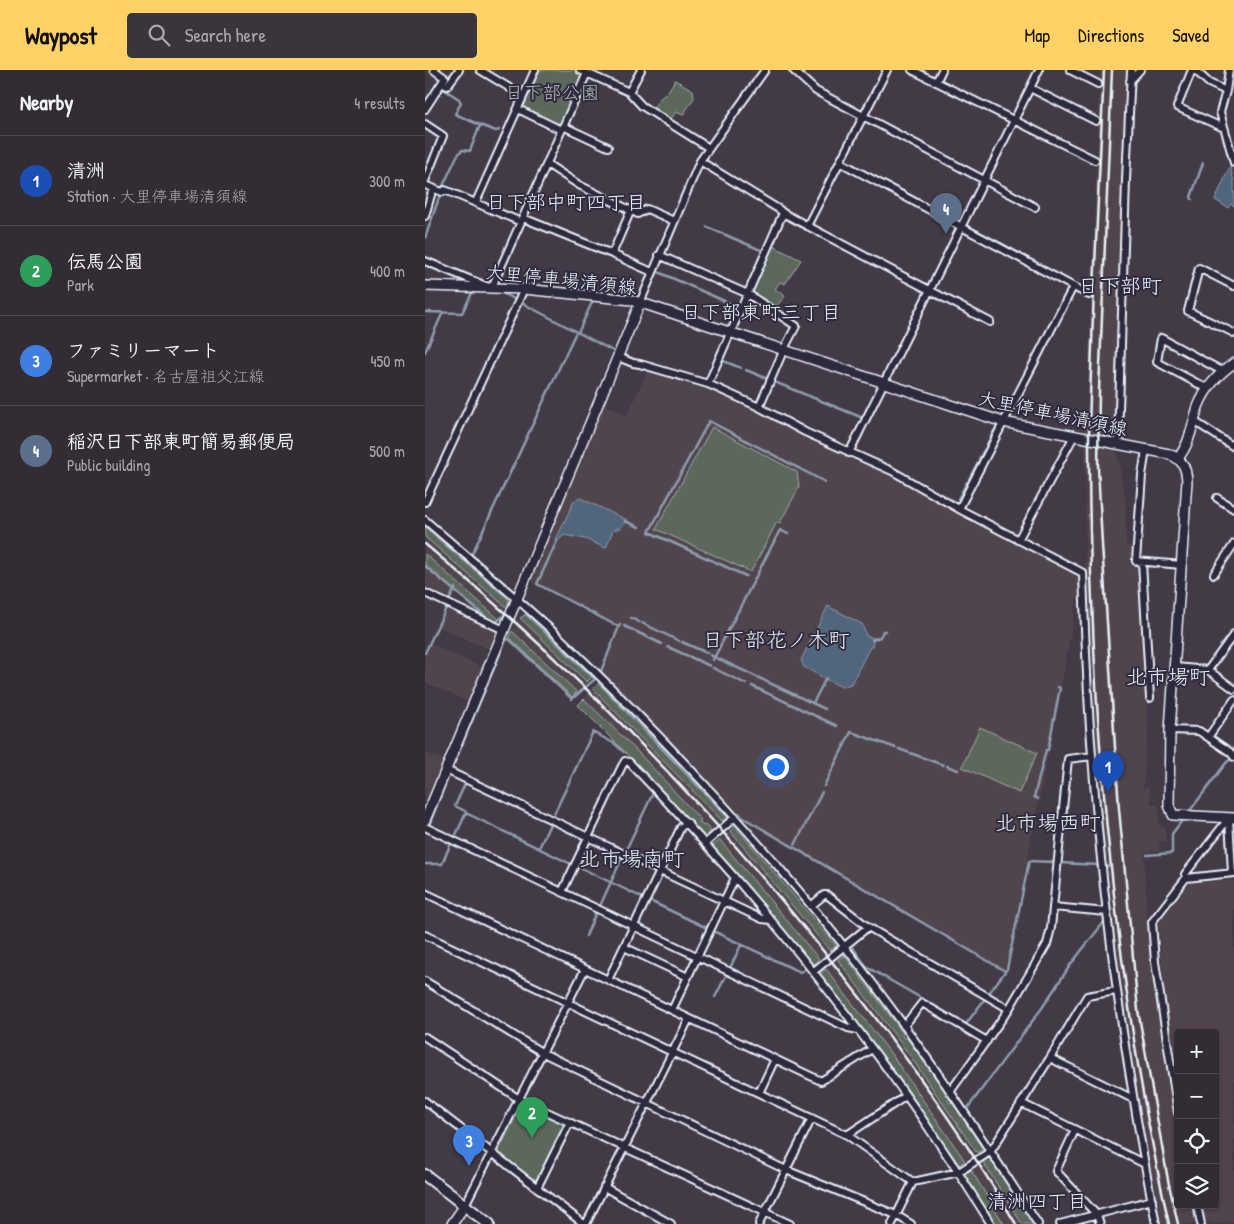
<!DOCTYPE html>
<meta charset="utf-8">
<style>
body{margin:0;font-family:"Patrick Hand","Klee One",sans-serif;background:#3a343d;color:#f1f3f6}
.controls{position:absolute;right:15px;bottom:15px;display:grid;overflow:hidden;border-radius:5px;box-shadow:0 1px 4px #0004}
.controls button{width:45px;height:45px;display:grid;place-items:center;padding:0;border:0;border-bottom:1px solid #4d4850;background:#322c35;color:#f1f3f6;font:25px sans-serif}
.you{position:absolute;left:350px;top:696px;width:18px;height:18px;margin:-12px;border:4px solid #fff;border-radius:50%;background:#1a73e8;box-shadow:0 0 0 8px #1a73e833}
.badge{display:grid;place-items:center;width:32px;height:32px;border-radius:50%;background:#ffd166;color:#fff;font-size:16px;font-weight:700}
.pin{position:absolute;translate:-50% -41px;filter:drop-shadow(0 1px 2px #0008)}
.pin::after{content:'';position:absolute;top:26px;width:18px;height:15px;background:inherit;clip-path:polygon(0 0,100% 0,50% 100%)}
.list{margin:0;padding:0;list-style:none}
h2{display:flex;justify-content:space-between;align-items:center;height:65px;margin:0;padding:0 20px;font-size:21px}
h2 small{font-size:16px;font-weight:400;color:#a8a7ad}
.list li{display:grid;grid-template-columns:32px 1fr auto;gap:15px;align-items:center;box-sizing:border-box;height:90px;padding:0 20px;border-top:1px solid #4d4850}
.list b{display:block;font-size:19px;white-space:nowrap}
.list p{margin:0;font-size:16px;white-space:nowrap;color:#a8a7ad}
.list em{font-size:16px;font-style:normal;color:#a8a7ad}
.icon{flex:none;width:28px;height:28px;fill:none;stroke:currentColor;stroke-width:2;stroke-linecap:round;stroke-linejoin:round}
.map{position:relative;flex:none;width:809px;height:1154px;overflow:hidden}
header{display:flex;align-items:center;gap:30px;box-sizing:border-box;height:70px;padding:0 25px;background:#ffd166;color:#111}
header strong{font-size:24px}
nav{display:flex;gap:28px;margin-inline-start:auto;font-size:18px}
.search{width:350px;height:45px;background:#3a343d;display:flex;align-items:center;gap:12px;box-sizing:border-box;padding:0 18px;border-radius:5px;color:#a8a7ad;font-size:19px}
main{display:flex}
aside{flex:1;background:#322c35}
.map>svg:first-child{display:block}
.built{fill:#51454e}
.green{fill:#5b675c;stroke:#a2acaa}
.water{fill:#51657c;stroke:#8d9dae}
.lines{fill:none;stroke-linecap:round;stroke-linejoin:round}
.stream{stroke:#8d9dae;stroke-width:2.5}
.street-casing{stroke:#e8f1f8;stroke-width:10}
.secondary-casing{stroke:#e8f1f8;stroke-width:12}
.primary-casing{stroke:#e8f1f8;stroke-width:14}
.street{stroke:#2f2a3d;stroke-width:6}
.secondary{stroke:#2f2a3d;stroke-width:9}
.primary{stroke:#2f2a3d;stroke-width:10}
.rail{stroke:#e8f1f8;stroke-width:2.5}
.labels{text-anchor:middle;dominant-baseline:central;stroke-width:4;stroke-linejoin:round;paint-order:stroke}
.park-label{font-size:19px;fill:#b0baba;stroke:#2f2a3d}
.street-label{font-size:19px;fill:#e8f1f8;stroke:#2f2a3d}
.neighbourhood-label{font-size:20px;fill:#e8f1f8;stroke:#2f2a3d}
.quarter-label{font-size:21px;fill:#e8f1f8;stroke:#2f2a3d}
</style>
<header>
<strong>Waypost</strong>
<div class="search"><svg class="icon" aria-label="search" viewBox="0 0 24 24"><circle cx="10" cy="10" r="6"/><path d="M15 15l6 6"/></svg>Search here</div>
<nav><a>Map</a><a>Directions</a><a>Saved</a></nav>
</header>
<main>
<aside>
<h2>Nearby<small>4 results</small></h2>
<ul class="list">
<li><span class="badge" style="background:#1a4fb4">1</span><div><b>清洲</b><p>Station · 大里停車場清須線</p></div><em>300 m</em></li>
<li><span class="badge" style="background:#2e9e5b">2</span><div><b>伝馬公園</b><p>Park</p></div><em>400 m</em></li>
<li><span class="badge" style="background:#3f7fe0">3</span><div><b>ファミリーマート</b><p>Supermarket · 名古屋祖父江線</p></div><em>450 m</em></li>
<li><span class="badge" style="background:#5c6f8a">4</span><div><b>稲沢日下部東町簡易郵便局</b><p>Public building</p></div><em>500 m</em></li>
</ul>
</aside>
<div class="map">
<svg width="809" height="1154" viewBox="0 0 809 1154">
<rect width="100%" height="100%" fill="#433a47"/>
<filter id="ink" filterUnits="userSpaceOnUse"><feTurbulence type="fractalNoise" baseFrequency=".02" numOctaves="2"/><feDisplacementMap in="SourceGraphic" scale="10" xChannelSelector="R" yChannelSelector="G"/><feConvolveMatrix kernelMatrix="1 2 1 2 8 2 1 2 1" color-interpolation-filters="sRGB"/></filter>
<g filter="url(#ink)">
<path class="built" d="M 675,0 L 701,0 L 690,370 L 659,365 L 659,359 L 657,357 L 662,344 Z
M 223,301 L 281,318 L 332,340 L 402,377 L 471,407 L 508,427 L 514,432 L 652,504 L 654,507 L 654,517 L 636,617 L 580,900 L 318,747 L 177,603 L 194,559 L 104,511 L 178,334 L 202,345 Z
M 660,372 L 691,377 L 701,435 L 701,475 L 707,476 L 707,493 L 715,495 L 723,655 L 718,717 L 724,717 L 726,735 L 733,734 L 735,758 L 740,758 L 741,771 L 734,771 L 735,781 L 719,782 L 722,851 L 736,970 L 753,1058 L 753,1135 L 767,1135 L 772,1154 L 737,1154 L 712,1028 L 694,910 L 680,794 L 670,679 L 661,518 Z
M 0,458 L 84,530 L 82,538 L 75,550 L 68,552 L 30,521 L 31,519 L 28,519 L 0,495 Z
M 0,497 L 28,521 L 23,531 L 0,520 Z
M 24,536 L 73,559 L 73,564 L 66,580 L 14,557 Z
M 101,544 L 167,607 L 147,627 L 84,567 L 95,548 Z
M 6,574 L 58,598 L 44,632 L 0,612 L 0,587 Z
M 174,613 L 302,747 L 279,767 L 200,682 L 153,635 Z
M 0,682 L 20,691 L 0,738 Z
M 310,756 L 411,876 L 387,895 L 287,777 Z
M 809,810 L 809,1151 L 787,1154 L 779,1149 L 777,1135 L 790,1135 L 790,963 L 753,963 L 753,1000 L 740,929 L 733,853 L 765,813 Z
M 419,885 L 478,963 L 477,965 L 479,968 L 481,967 L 525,1028 L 523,1031 L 525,1033 L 527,1032 L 558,1079 L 534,1095 L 463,992 L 460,992 L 394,905 Z
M 565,1087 L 608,1154 L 570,1154 L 539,1104 Z"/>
<path class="green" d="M 114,0 L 149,0 L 157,4 L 158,7 L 136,54 L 132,55 L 98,39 Z
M 250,10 L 268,20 L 269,28 L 258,45 L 251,42 L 245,50 L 228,39 L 234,29 L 242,23 Z
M 346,175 L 376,190 L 360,214 L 355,212 L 350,219 L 360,226 L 350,238 L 325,222 Z
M 287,357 L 372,402 L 374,417 L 355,453 L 352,452 L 326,502 L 231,459 Z
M 0,458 L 84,530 L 82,538 L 0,467 Z
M 0,484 L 75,550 L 68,552 L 30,521 L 31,519 L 28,519 L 0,495 Z
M 101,544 L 167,607 L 162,612 L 95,548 Z
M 87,561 L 152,622 L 147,627 L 84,567 Z
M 174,613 L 302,747 L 297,751 L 168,619 Z
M 159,629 L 211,680 L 276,750 L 274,752 L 278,756 L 280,755 L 286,761 L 279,767 L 200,682 L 153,635 Z
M 555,657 L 612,683 L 594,723 L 537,697 Z
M 310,756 L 411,876 L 405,881 L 305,761 Z
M 295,770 L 394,889 L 387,895 L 287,777 Z
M 419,885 L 478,963 L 477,965 L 479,968 L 481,967 L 525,1028 L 523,1031 L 525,1033 L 527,1032 L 558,1079 L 552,1083 L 483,983 L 413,890 Z
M 401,899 L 467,985 L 540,1091 L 534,1095 L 531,1093 L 496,1041 L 496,1039 L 463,992 L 460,992 L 394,905 Z
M 99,1034 L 138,1053 L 139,1056 L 112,1109 L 108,1109 L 75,1083 L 74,1080 L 96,1036 Z
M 565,1087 L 608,1154 L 597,1154 L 558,1092 Z
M 546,1100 L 579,1154 L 570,1154 L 539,1104 Z"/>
<path class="water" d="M 805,96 L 809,112 L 809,136 L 806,134 L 803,138 L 790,130 Z
M 155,428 L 202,450 L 196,458 L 188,460 L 181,478 L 160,469 L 139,465 L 131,473 L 130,472 L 149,431 Z
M 403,536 L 437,554 L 441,566 L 449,568 L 447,577 L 445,577 L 426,614 L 417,617 L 400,609 L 399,608 L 379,597 L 376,590 Z"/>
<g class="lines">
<path class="stream" d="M 17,18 L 34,29 L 36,33 L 30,44 L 55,55
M 419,90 L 465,115
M 17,118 L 32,86 L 37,80 L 45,81 L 55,55 L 71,61 L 74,60
M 472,118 L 478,121
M 483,124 L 525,147
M 767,129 L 766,127 L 778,93
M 357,138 L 381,151 L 382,149
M 529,149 L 535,152
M 541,155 L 587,179
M 282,157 L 338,181
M 0,168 L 15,125
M 590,181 L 641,209
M 231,201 L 313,237
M 77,223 L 91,230
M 97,233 L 190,282
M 0,242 L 37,243 L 47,223
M 153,263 L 168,230
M 0,282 L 18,242
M 199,285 L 210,290
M 296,290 L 316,298
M 211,297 L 280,316 L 303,327
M 321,300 L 343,309
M 347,311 L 438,348
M 566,366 L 571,358
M 389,369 L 431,388
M 561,377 L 564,370
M 554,389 L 559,380
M 544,409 L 553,392
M 533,429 L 542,412
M 200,451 L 214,457
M 0,456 L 79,524
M 132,471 L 112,514 L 194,557
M 47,484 L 151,262
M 0,496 L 68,553 C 77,550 82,543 84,533
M 321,506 L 224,462 L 284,351 L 400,412
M 24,531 L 30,518
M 206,548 L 214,552
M 217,553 L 254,571
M 199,556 L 237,574
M 447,570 L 455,567 L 458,561 L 460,561
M 257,572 L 282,583
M 243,577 L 285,596
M 0,583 L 22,536
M 285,585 L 400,639
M 288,590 L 355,460 L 363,464
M 288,598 L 321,614
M 176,601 L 195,554
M 174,613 L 302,746
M 327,616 L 412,656
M 388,633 L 401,608
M 474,679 L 518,695
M 29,694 L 81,570 L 84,569 L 147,629 L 170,609 L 101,544
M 522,696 L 533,700
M 40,714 L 30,736 L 40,741 L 41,743
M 399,716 L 426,662 L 471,678
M 613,729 L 609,727 L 621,680 L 623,680 L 635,618 L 633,617
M 764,742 L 801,693 L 808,687
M 314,743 L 317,747 L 580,901
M 128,746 L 168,662 L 190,674 L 199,682
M 5,753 L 22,710
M 30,767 L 41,743 L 146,794
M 370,775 L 397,722
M 114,778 L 125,754
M 201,780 L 228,723
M 722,785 L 747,783 L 747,764 L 758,749
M 636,793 L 673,795
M 0,794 L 17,794 L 26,773
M 152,796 L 218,828
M 681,796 L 684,796
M 225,831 L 282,858
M 175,836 L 197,788
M 288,861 L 375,902 L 379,900
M 161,866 L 171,842
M 428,878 L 442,897 L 541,954 L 559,930
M 305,898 L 316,875
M 564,923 L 582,899 L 604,791 L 628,792
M 290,927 L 302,904
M 542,1039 L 617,938 L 646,894 L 679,852"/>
<defs>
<path id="street" d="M 55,0 L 98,26
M 155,0 L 204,22 L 217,36 L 284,78
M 368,0 L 391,21 L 610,137
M 487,0 L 670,90
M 645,0 L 673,14
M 767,0 L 752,37 L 799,58
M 770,0 L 784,13 L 801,21
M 804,0 L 801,21 L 795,42 L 809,93
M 705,11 L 715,0
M 511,12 L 517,0
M 17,13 L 22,16 L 34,0
M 605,18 L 671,51
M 204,22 L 216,0
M 0,39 L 20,8 L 9,0
M 93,39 L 136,60
M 0,54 L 18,66 L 0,111
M 138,56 L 183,77
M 275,91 L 355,140 L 358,143 L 565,252
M 415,92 L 664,225
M 122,94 L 154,115 L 213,144 L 222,139 L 249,151
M 0,115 L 17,122 L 20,120 L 96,152
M 51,132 L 110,0
M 0,146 L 8,118
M 98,148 L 187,184 L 227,202
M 382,156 L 462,0
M 187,184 L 206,140
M 234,185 L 323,224 L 371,256 L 359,279 L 334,337
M 0,191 L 61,216
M 809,216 L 774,198 L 763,241 L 809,263
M 67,217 L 162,3
M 215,233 L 275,91 L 340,0
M 193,287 L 208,293 L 215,294 L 283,314 L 334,337 L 380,362 L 467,401 L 534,439 L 658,503 C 660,564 662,624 667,685 C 678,842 701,999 731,1154
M 283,314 L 358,143
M 783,319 L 732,292 L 736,268 L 797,301
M 769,351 L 809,377
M 693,374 L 701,110 L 706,0
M 721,380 L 717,405 L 711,491 L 757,495
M 424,383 L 614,0
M 792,428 L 809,439
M 0,432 L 99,219
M 534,439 L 648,217
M 0,450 C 45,489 91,527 135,568 C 236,664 332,767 419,876 C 489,964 551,1059 613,1154
M 593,470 L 649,366
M 717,492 L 725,628
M 789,504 L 809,474
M 0,523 L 79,560
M 750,597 L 783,600 L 809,564
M 783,600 L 809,619
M 745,660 L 774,661 L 805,682 L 809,687
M 784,666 L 809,630
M 21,700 L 337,849 L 346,850
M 804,748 L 807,803
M 0,757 L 423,958 L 433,960
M 281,773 L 310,747
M 761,808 L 760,804 L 804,748
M 137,822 L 197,696 L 200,691 L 204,692 C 340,833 463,987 566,1154
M 0,823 L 396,1011 L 447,979
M 386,836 L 399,825 L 402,825 L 443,857 L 584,939
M 628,837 L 682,842
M 0,865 L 422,1065 L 488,1112 L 534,1102 L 566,1081 L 625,988 L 662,926 L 691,921
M 199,877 L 263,907
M 389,901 L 443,857
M 183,910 L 256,757 L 263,753
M 0,911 L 118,983 L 361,1100 L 471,1145 L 486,1154
M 247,940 L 310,808
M 479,956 L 497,933 L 562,971
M 0,967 L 94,1029 L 365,1154
M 625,988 L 708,1029
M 525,1022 L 584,939 L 622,874 L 626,858 L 643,689 L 667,686
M 334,1023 L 350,989
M 0,1031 L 159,1154
M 596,1033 L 720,1094
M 753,1043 L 730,892 L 727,852 L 761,808 L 809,803
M 650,1060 L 631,1101 L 672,1145 L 675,1154
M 422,1065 L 481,1026
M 179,1117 L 246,1154
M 112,1118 L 145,1052
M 40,1135 L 160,899
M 772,1135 L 776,1154
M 161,1154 L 264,949
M 334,1154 L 387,1048
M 467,1154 L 488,1112
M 635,1154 L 727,1130"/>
<path id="secondary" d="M 0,216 L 99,219 L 207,230 L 578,352 L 744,384 C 758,390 761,397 762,411 L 745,660 L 744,735 L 748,745 L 809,748
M 753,388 C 765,374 767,355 773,337 C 780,319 793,304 809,293
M 0,750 L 215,233
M 27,1154 L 40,1135"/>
<path id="primary" d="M 0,1105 L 64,1154"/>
</defs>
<use href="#street" class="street-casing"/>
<use href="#secondary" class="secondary-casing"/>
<use href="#primary" class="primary-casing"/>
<use href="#street" class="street"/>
<use href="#secondary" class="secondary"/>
<use href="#primary" class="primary"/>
<path class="rail" d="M 679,0 C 675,91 670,182 667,274 C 666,307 664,340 664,373 C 664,635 687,898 744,1154
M 687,0 L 674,321 L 673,397 L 677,474 L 694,739 L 713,940 L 743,1110 L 753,1154
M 0,474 C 144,593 274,727 391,872 C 464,962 532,1055 591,1154"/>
</g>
</g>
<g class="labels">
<g class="park-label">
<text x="127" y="22">日下部公園</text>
</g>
<g class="street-label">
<text transform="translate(136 209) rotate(6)">大里停車場清須線</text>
<text transform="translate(628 343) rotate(12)">大里停車場清須線</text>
</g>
<g class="neighbourhood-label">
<text x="141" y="131">日下部中町四丁目</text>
<text x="336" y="241">日下部東町三丁目</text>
<text x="612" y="1130">清洲四丁目</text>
</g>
<g class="quarter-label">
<text x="695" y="215">日下部町</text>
<text x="351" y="569">日下部花ノ木町</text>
<text x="743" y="606">北市場町</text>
<text x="623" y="752">北市場西町</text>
<text x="207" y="788">北市場南町</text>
</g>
</g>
</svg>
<div class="controls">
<button>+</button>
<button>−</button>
<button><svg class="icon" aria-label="locate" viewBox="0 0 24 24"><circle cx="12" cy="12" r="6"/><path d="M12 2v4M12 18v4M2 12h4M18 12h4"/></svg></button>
<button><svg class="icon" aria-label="layers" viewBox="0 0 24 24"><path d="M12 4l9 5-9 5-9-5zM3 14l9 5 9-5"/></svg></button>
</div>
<div class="you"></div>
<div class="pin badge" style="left:683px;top:722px;background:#1a4fb4">1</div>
<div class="pin badge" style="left:107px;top:1068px;background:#2e9e5b">2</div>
<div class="pin badge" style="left:44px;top:1096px;background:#3f7fe0">3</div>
<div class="pin badge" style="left:521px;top:164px;background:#5c6f8a">4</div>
</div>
</main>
